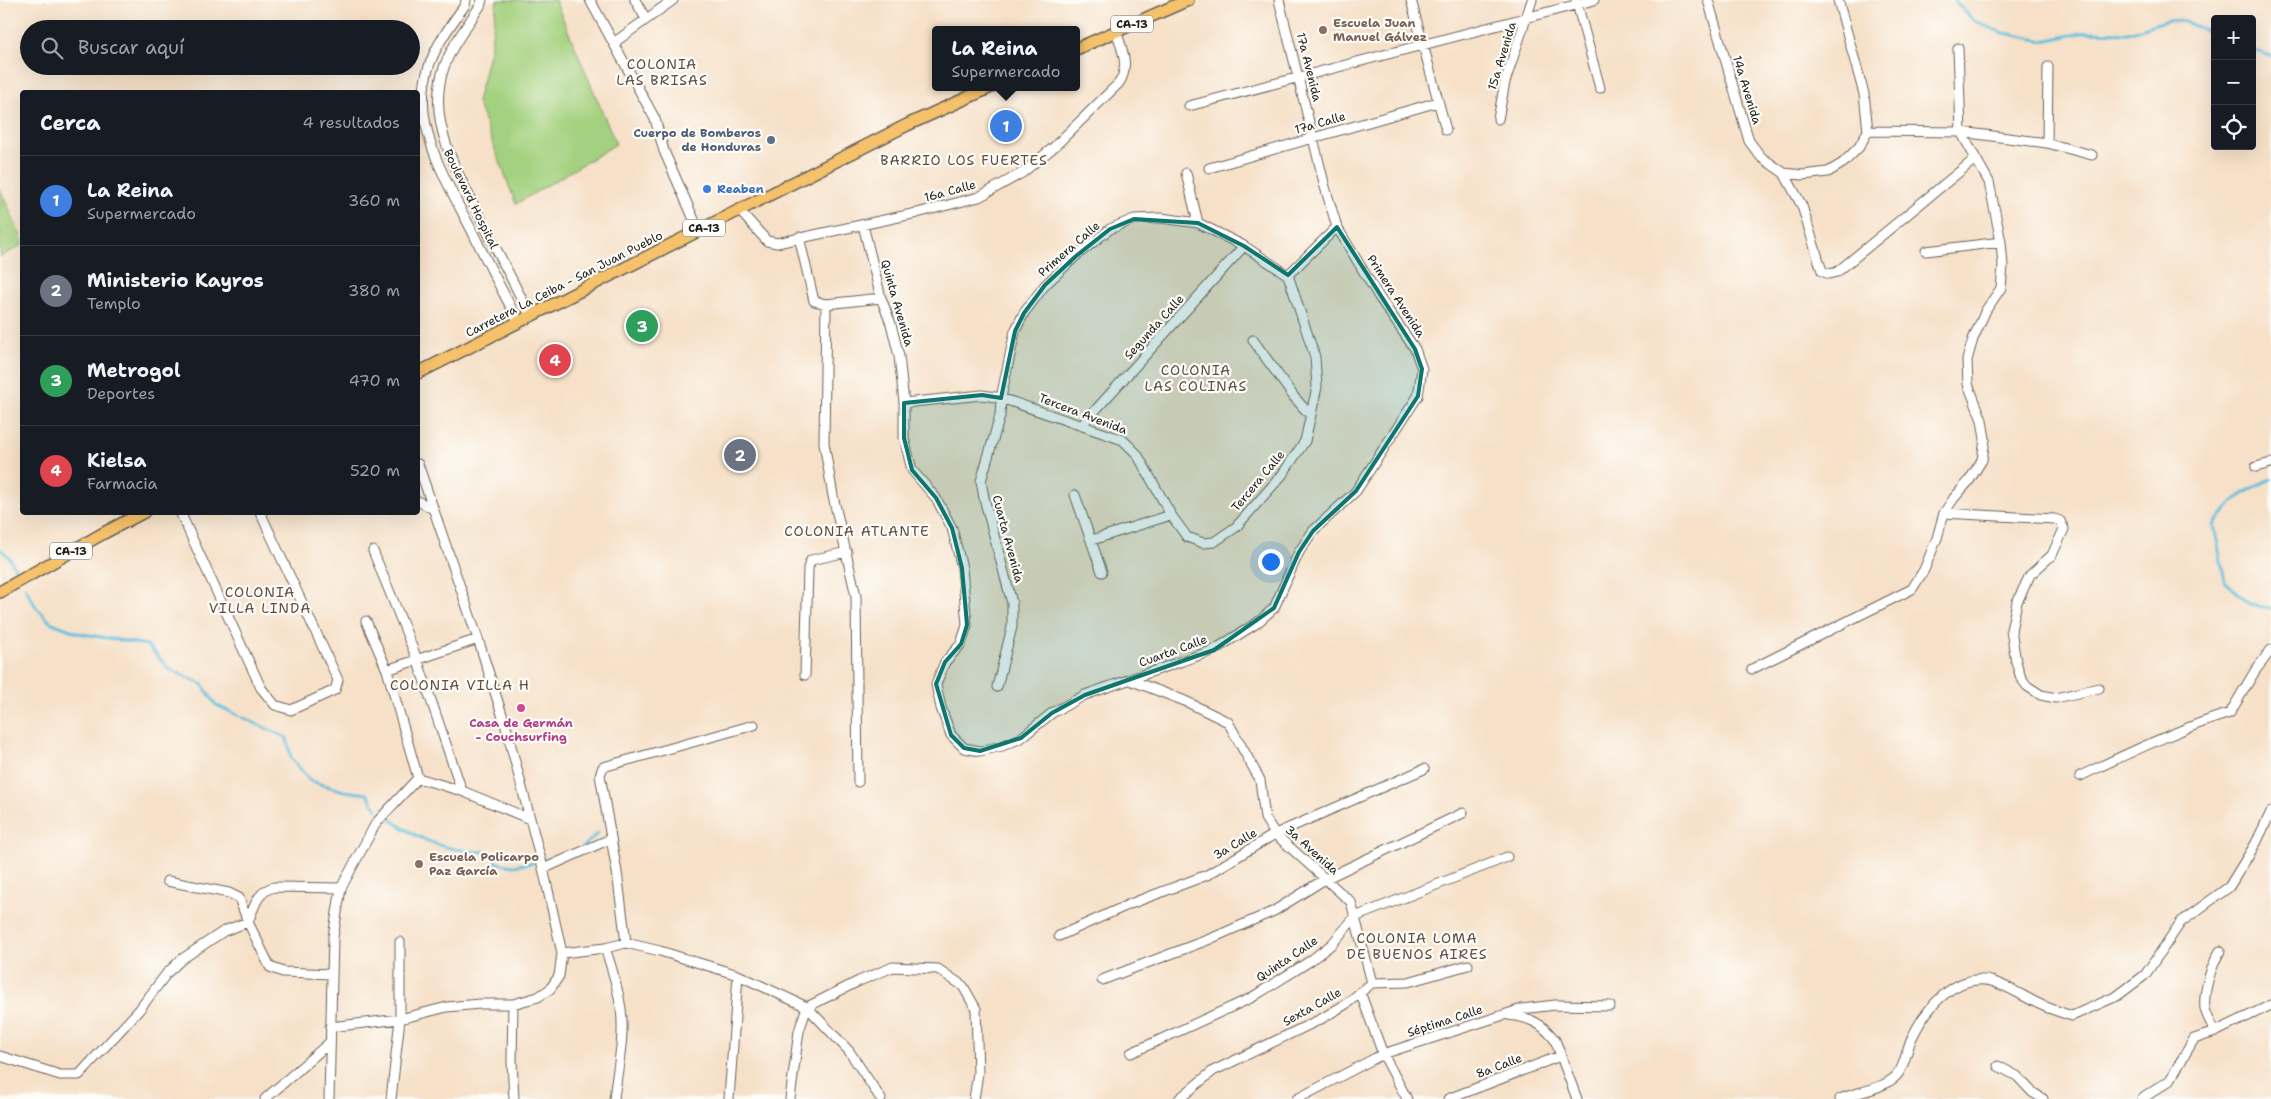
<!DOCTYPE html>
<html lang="es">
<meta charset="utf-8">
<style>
body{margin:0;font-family:"Shantell Sans",sans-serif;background:#20242c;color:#f1f3f6}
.controls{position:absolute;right:15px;top:15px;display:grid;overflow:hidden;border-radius:5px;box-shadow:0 5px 20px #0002}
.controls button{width:45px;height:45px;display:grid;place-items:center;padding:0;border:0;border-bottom:1px solid #363941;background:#171b24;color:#f1f3f6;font:25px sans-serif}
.you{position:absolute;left:1270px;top:561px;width:18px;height:18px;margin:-12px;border:4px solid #fff;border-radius:50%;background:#1a73e8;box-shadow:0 0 0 8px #1a73e833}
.badge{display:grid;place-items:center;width:32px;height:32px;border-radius:50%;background:#d690ce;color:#fff;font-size:16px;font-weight:700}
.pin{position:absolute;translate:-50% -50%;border:2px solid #fff;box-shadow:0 1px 5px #0006}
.popup{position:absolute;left:932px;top:26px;width:148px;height:65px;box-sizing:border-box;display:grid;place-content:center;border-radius:5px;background:#171b24;filter:drop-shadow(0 1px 4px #0005);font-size:16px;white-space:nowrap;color:#9ea1a6}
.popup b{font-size:19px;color:#f1f3f6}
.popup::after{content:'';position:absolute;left:50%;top:100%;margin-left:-10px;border:10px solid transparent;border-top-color:#171b24}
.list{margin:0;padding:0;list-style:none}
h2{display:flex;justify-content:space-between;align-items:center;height:65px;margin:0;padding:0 20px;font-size:21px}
h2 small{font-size:16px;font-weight:400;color:#9ea1a6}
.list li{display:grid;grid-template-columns:32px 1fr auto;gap:15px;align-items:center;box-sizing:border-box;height:90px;padding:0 20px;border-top:1px solid #363941}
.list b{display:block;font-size:19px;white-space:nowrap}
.list p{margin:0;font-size:16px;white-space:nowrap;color:#9ea1a6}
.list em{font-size:16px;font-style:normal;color:#9ea1a6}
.icon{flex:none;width:28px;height:28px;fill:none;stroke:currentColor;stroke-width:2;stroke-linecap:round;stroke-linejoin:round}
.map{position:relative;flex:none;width:2271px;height:1099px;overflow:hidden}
.search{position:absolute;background:#171b24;box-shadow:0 5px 20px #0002;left:20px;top:20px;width:400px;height:55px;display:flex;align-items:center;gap:12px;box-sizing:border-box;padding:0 18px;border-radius:28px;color:#9ea1a6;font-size:19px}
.panel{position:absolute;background:#171b24;box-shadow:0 5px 20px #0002;left:20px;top:90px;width:400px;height:425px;border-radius:5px}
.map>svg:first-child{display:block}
.green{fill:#a4d17f;stroke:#60764e}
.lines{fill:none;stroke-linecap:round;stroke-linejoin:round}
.stream{stroke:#5fbedd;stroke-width:3}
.minor-casing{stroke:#686158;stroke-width:11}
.major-casing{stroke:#686158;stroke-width:14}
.minor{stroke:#fff;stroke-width:9}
.major{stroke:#f5c16b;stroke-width:11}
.marked{fill:#0f766e;fill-opacity:0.2;stroke:#0f766e;stroke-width:4;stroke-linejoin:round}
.education-dot{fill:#8d6e63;stroke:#fdfcf7;stroke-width:2}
.service-dot{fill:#5c6f8a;stroke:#fdfcf7;stroke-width:2}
.shop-dot{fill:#3f7fe0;stroke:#fdfcf7;stroke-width:2}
.hotel-dot{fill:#d1479c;stroke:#fdfcf7;stroke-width:2}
.labels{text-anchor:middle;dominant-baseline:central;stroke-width:4.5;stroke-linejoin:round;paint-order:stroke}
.shield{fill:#fdfcf7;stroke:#605f5e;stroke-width:1}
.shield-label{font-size:11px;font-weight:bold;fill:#1c1c1c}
.education-label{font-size:12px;font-weight:bold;fill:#785e54;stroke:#fdfcf7;text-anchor:start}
.street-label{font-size:12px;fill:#1c1c1c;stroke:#fdfcf7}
.service-label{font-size:12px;font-weight:bold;fill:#4e5e75;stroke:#fdfcf7;text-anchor:end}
.shop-label{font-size:12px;font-weight:bold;fill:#366cbe;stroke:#fdfcf7;text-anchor:start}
.hotel-label{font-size:12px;font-weight:bold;fill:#b23c85;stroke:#fdfcf7}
.neighbourhood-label{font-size:14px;letter-spacing:1px;fill:#5e4b42;stroke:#fdfcf7}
</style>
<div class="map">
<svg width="2271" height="1099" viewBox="0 0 2271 1099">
<rect width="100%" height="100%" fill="#fdfcf7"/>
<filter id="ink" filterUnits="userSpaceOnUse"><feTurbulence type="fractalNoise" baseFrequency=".02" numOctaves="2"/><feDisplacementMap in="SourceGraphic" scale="10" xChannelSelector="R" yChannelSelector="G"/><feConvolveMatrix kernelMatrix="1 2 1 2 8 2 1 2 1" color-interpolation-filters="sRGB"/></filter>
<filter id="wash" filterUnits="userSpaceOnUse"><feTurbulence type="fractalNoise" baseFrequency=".0096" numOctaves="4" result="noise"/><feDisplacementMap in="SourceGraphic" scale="20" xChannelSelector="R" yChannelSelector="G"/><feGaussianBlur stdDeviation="1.12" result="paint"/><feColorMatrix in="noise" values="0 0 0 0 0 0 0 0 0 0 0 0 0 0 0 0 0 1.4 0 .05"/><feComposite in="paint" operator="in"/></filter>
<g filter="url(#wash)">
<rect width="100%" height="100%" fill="#f6e0c7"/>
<path class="green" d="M 497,0 L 555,0 L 616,144 L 516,204 L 477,102 L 490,50 Z
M 0,189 L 22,239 L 22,245 L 0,257 Z"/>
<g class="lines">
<path class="stream" d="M 1954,0 L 1973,20 L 2000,32 L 2043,41 L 2086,32 L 2128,33 L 2168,20 L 2185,22 L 2215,34
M 2252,50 L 2271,56
M 2271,479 C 2243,491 2231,501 2214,525 L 2225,581 L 2250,605 L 2271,608
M 0,549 L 9,557 L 17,572
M 25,587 L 36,607 L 50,622 L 78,633 L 147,645 L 169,669 L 202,684 L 216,705 L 287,738 L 291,758 L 310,781 L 344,791 L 367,794 L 377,809
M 390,819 C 424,843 446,851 488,852 L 497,863 L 513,866 L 555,859
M 582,848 L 598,833"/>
</g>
</g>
<g filter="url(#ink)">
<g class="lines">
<defs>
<path id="minor" d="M 466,0 L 465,5 C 448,29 430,52 425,82 C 415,132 450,188 472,231 C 487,262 503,292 519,323
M 482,0 L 480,6 C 464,31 445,53 440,83 C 431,133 463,182 484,225 C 500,256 515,286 531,317
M 590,0 L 655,119 L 664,151 L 699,231
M 635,0 L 646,19
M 1411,0 L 1446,130
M 1576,0 L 1600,88
M 1708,0 L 1749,141 L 1761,157 L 1784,173 L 1802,206 L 1822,271 L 1829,274 L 1837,272 L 1975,159
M 615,42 L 673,0
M 1189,106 L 1594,0
M 1498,119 L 1505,82 L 1532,0
M 1868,131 L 1961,132 L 2047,143 L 2092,155
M 2047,143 L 2048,67
M 1209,168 L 1438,102
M 1784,173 L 1803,175 L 1828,172 L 1843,163 L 1859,147 L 1868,131 L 1864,94 L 1838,0
M 739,210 L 767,241 L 777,243 L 917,213 L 979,197 L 1022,173 L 1054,147 L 1119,83 C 1130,67 1122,48 1116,31
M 863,225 L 881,298 L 891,324 L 899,356 L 904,403 L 904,438 L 912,470 L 936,498 L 952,528 L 962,568 L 967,625 L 961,644 L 945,662 L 936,684 L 941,708 L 951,735 L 964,748 L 980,751 L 1002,746 L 1021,738 L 1052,713 L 1085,695 L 1214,650 L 1257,623 L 1274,608 L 1299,552 L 1313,531 L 1356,491 L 1418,396 L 1422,369 L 1415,349 L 1379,297 L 1337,227 L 1325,187 L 1279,0
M 799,237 L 814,301 L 826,304 L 881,298
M 1926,251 L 2001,242
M 1288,275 L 1337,227
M 826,304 L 824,443 L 833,496 L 856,596 L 858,782
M 1253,340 L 1294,397 L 1311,416
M 904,403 L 982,395 L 1001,398 L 1123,440 L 1137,454 L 1171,515 L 1187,537 L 1203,543 L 1214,542 L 1236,527 L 1282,475 L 1305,441 L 1317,387 L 1315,357 L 1288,275 L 1244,246 L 1198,223 L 1186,173
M 1082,425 L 1244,246
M 2256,467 L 2271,463
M 1075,495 L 1102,572
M 418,501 L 433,509
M 180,512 L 261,688 L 275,705 L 291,710 L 335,690 L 338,680 L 260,512
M 1944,513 L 2055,519 L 2060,521 L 2064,529 L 2052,555 L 2030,575 L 2017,602 L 2011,630 L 2016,662 L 2021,678 L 2027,686 L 2041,695 L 2056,698 L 2099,688
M 1092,540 L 1171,515
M 373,551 L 417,659 L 462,791
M 366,621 L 387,670 L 418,778
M 1752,669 L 1912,589 L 1924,570 L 1937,538 L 1944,513 L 1954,498 L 1969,481 L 1982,460 L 1985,439 L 1982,420 L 1968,384 L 1967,360 L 1973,339 L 1986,310 L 2001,288 L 2003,266 L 2001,242 L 1989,182 L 1961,132 L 1958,48
M 387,670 L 478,639
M 805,675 L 808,568 L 811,560 L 847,552
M 1130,680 L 1185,701 L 1228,722 L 1260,780 L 1265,818 L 1275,834 L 1351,902 L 1372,983
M 997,687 L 1012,627 L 1012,603 L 984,498 L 981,481 L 1000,416 L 1001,398 L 1015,331 L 1024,313 L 1045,285 L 1076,256 L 1110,229 L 1134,219 L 1161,218 L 1198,223
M 2080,776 C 2129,753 2178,729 2230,713 L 2255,671 L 2271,650
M 418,778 L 462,791 L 530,819
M 543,869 L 610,839
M 167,881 L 229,893 L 239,898 L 248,922 L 270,967 L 283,972 L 332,974
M 1059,936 L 1130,904 L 1207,875 L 1275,834 L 1424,769
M 626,943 L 617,872 L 600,775 L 603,767 L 754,725
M 605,948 C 612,968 618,988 621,1009 C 625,1038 617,1070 614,1099
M 562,953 L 605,948 L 626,943 L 660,951 L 738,975 L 807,1007 L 849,1051 L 881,1099
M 1102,980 L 1210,939 L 1274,911 L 1325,879 L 1463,813
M 1360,992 L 1383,1054 L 1407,1099
M 513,1004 L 512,1061 L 514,1099
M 1508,1015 C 1529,1017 1542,1023 1555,1040 L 1577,1099
M 330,1027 L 400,1019 L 447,1007 L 480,1004 L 513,1004 L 538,997 L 550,989 L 559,976 L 562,953 L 543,868 L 506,727 L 478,639 L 418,464
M 2215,1032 C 2212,1025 2207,1017 2205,1009 C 2203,991 2211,967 2220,951
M 1131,1053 L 1251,998 L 1310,961 L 1332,944 L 1355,917 L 1507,857
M 0,1056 L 60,1075 L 79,1075 L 139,1010 L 167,973 L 182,959 L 224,931 L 248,922 C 254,908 257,891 274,887 L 341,888
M 1998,1066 L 2017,1076 L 2032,1092 L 2043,1099
M 265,1099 L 329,1043
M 329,1099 L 333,937 L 341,888 L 376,823 L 418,778
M 391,1099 L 400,1019 L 400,942
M 729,1099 L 738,975
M 790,1099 L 799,1031 L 807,1007 L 859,981 L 893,967 L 938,969 L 963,986 L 976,1009 L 978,1073 L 974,1099
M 1179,1099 L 1213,1071 L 1321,1019 L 1346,1004 L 1372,983 L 1408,982 L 1468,965
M 1297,1099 L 1383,1054 L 1522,1009 L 1555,1005 L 1610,1006
M 1448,1099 L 1560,1056
M 1840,1099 C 1857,1092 1879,1090 1894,1078 C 1904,1070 1906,1052 1911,1040 C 1924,1011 1954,972 1991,981 C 2008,986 2023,996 2039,1004 C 2049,1009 2061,1012 2072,1016 L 2117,996 L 2145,975 L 2181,922 L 2229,887 L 2256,843 L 2271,812
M 2142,1099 L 2170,1080 L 2194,1039 L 2215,1032 L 2271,1005"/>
<path id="major" d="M 1076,49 L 1188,0
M 418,373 L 907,125 L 991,87
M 0,592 L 102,534 L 144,512"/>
</defs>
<use href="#minor" class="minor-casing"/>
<use href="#major" class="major-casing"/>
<use href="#minor" class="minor"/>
<use href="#major" class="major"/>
</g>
</g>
<path class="marked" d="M 1134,219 L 1198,223 L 1244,246 L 1288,275 L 1337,227 L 1415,349 L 1422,369 L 1418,396 L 1356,491 L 1313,531 L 1299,552 L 1274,608 L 1214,650 L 1085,695 L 1052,713 L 1021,738 L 980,751 L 964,748 L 951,735 L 936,684 L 945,662 L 961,644 L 967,625 L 962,568 L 952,528 L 936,498 L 912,470 L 904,438 L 904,403 L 982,395 L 1001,398 L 1015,331 L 1024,313 L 1045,285 L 1076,256 L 1110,229 Z"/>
<g class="education-dot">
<circle cx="1323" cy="30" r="5"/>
<circle cx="419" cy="864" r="5"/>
</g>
<circle class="service-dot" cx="771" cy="140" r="5"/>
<circle class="shop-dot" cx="707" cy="189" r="5"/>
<circle class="hotel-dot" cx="521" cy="708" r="5"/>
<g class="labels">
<g class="shield">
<rect x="1111" y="15.5" width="42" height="17" rx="4"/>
<rect x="683" y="219.5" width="42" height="17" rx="4"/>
<rect x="50" y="542.5" width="42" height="17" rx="4"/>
</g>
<g class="shield-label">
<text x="1132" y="24">CA-13</text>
<text x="704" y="228">CA-13</text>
<text x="71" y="551">CA-13</text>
</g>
<g class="education-label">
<text x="1333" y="23">Escuela Juan<tspan x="1333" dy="14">Manuel Gálvez</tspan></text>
<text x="429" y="857">Escuela Policarpo<tspan x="429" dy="14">Paz García</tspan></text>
</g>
<g class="street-label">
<text transform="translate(1502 56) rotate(-73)">15a Avenida</text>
<text transform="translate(1309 67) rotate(76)">17a Avenida</text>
<text transform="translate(1747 90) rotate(73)">14a Avenida</text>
<text transform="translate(1320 123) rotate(-16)">17a Calle</text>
<text transform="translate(950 191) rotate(-15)">16a Calle</text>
<text transform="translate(471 199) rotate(64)">Boulevard Hospital</text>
<text transform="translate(1069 249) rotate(-41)">Primera Calle</text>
<text transform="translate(564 284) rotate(-27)">Carretera La Ceiba - San Juan Pueblo</text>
<text transform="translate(1396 296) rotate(57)">Primera Avenida</text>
<text transform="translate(897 303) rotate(74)">Quinta Avenida</text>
<text transform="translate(1154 327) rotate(-48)">Segunda Calle</text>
<text transform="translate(1083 414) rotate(21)">Tercera Avenida</text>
<text transform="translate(1258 481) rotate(-50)">Tercera Calle</text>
<text transform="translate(1008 539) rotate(75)">Cuarta Avenida</text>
<text transform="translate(1173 651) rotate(-20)">Cuarta Calle</text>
<text transform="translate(1235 844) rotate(-31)">3a Calle</text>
<text transform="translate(1312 850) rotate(42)">3a Avenida</text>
<text transform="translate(1287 959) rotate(-34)">Quinta Calle</text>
<text transform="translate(1312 1007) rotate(-29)">Sexta Calle</text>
<text transform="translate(1445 1021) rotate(-18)">Séptima Calle</text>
<text transform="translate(1499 1066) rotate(-21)">8a Calle</text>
</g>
<g class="service-label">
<text x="761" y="133">Cuerpo de Bomberos<tspan x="761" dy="14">de Honduras</tspan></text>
</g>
<g class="shop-label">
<text x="717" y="189">Reaben</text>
</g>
<g class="hotel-label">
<text x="521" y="723">Casa de Germán<tspan x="521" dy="14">- Couchsurfing</tspan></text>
</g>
<g class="neighbourhood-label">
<text x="662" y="64">COLONIA<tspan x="662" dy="16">LAS BRISAS</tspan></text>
<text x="964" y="160">BARRIO LOS FUERTES</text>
<text x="1196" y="370">COLONIA<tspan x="1196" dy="16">LAS COLINAS</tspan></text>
<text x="857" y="531">COLONIA ATLANTE</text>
<text x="260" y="592">COLONIA<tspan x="260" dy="16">VILLA LINDA</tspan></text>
<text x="460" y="685">COLONIA VILLA H</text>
<text x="1417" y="938">COLONIA LOMA<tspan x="1417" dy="16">DE BUENOS AIRES</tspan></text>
</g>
</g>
</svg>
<div class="controls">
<button>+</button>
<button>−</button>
<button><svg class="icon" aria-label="locate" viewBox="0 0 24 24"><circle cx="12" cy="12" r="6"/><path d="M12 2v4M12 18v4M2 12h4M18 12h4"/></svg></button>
</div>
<div class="you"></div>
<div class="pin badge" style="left:1006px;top:126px;background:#3f7fe0">1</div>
<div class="popup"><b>La Reina</b>Supermercado</div>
<div class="pin badge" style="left:740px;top:455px;background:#6b7280">2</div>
<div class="pin badge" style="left:642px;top:326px;background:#2e9e5b">3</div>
<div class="pin badge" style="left:555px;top:360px;background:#e0444e">4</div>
<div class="search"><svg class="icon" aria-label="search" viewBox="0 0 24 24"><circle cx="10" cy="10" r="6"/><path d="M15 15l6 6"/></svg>Buscar aquí</div>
<section class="panel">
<h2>Cerca<small>4 resultados</small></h2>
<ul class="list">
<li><span class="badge" style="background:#3f7fe0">1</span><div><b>La Reina</b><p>Supermercado</p></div><em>360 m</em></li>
<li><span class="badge" style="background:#6b7280">2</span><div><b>Ministerio Kayros</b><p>Templo</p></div><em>380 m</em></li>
<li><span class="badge" style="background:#2e9e5b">3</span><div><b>Metrogol</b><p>Deportes</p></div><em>470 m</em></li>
<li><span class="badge" style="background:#e0444e">4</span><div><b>Kielsa</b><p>Farmacia</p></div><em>520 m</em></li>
</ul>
</section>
</div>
